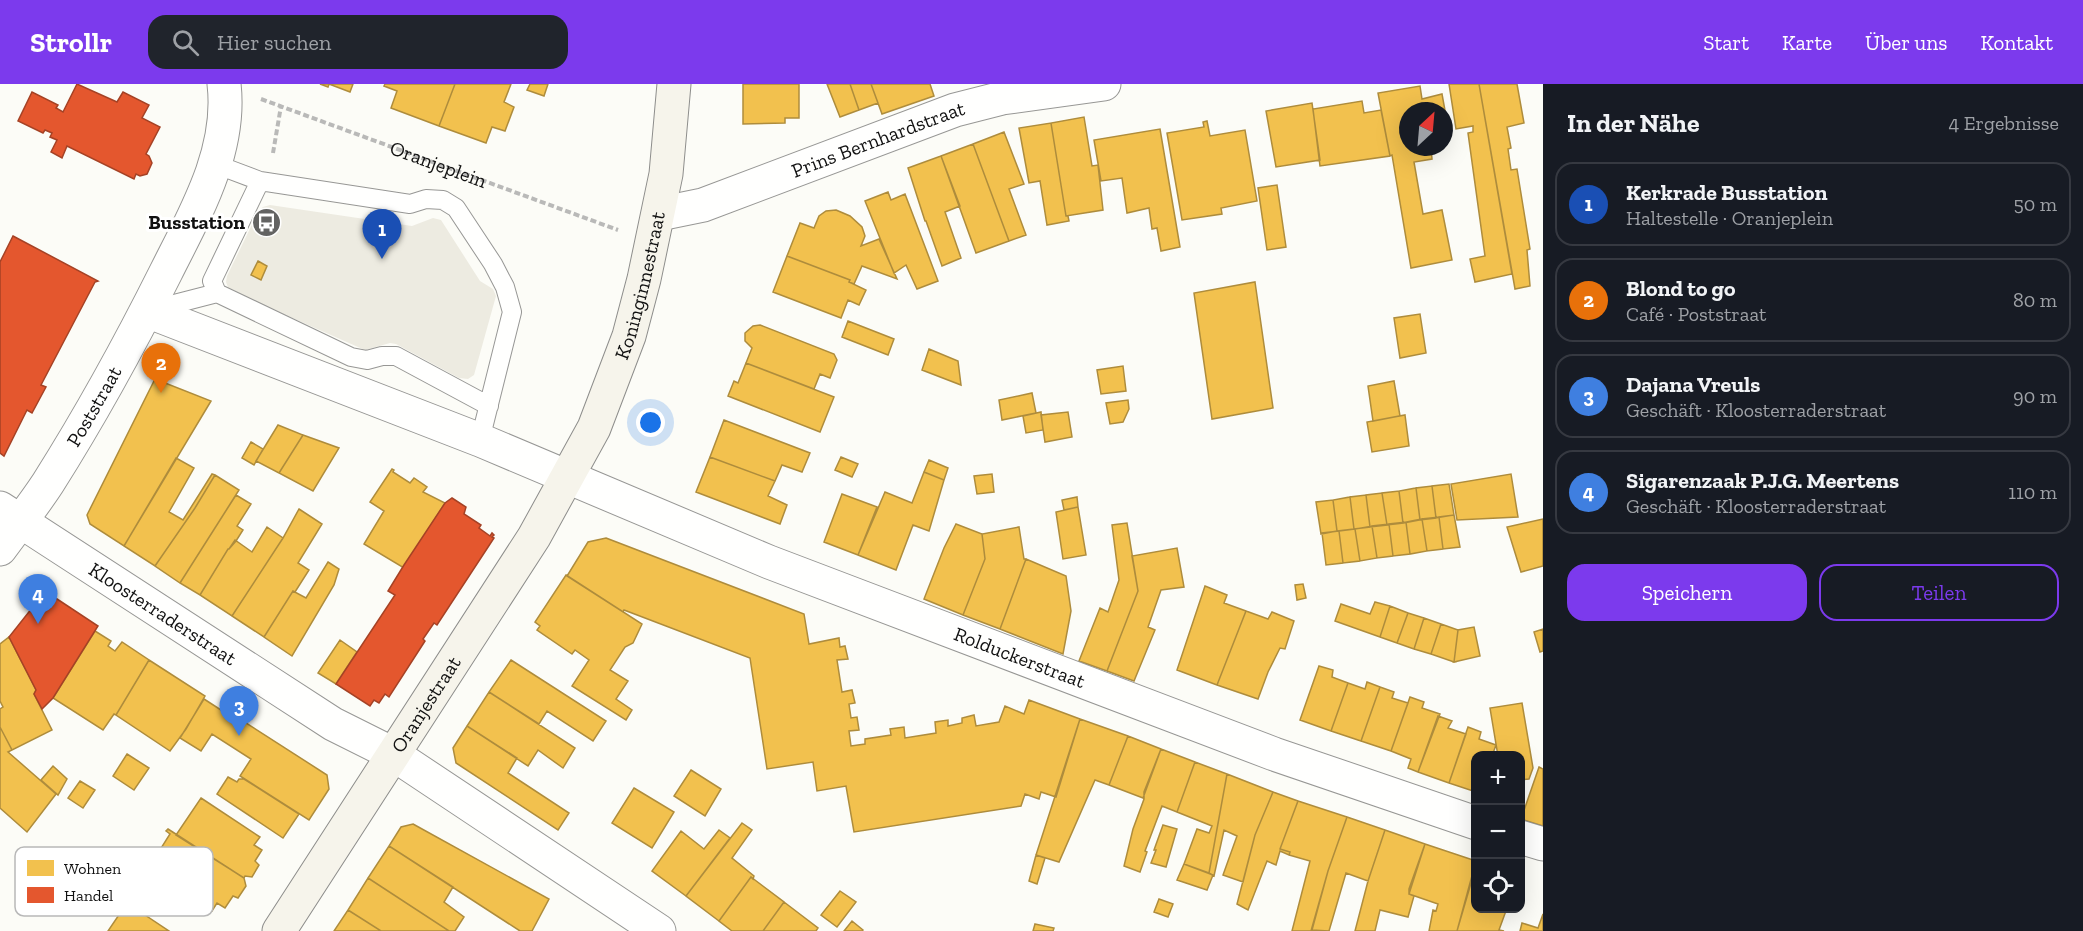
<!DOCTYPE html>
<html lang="de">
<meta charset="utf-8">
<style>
body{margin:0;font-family:"Zilla Slab",serif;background:#20242c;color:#f1f3f6}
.controls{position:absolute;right:18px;bottom:18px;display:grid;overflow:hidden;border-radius:12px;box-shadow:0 6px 24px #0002}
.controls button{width:54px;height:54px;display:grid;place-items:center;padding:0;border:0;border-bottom:2px solid #363941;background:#171b24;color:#f1f3f6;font:30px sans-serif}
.compass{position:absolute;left:1399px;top:18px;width:54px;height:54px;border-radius:50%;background:#171b24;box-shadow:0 6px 24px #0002;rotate:26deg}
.you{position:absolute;left:651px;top:339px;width:21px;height:21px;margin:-15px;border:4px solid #fff;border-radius:50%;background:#1a73e8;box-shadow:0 0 0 9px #1a73e833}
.badge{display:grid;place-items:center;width:39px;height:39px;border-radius:50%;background:#7c3aed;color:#fff;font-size:20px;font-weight:700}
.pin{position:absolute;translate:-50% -50px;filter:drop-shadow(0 2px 3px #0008)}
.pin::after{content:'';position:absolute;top:32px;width:21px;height:18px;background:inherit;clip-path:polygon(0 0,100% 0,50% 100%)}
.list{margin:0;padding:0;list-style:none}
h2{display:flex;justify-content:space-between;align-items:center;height:78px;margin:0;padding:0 24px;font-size:26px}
h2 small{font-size:20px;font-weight:400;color:#9ea1a6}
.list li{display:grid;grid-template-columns:39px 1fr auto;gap:18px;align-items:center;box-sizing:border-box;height:84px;margin:0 12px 12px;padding:0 12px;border:2px solid #363941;border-radius:18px}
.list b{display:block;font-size:22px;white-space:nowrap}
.list p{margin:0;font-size:20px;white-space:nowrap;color:#9ea1a6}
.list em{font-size:20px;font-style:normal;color:#9ea1a6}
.actions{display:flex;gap:12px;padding:18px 24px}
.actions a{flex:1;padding:14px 0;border:2px solid #7c3aed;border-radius:18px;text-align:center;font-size:21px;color:#7c3aed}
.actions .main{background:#7c3aed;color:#fff}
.icon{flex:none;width:33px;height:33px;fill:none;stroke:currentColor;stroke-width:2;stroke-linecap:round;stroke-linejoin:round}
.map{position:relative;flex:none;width:1543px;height:847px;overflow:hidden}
header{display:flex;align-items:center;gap:36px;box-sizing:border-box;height:84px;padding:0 30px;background:#7c3aed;color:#fff}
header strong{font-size:28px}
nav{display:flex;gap:33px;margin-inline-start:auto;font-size:21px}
.search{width:420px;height:54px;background:#20242c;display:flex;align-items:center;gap:15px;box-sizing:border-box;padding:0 21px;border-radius:18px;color:#9ea1a6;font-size:22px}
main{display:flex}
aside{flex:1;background:#171b24}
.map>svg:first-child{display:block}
.plaza{fill:#edebe1}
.homes{fill:#f2c14e;stroke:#ae8c3c;stroke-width:1.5}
.shops{fill:#e4572e;stroke:#a54225;stroke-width:1.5}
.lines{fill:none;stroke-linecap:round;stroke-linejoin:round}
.lane-casing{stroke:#979795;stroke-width:20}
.street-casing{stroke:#979795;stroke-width:35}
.secondary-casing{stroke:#8d8d8b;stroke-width:35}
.path{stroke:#b9b9b8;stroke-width:4;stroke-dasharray:6 3;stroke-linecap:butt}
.lane{stroke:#fffffe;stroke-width:18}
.street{stroke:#fffffe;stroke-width:33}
.secondary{stroke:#f6f4eb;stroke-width:33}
.labels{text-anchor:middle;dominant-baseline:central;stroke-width:6;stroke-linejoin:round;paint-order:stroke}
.street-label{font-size:20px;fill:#111;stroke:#fff}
.poi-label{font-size:20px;font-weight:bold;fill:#111;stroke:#fff;text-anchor:end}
.key{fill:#fff;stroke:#b8b8b8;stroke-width:1.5}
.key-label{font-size:16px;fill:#111}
</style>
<header>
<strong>Strollr</strong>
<div class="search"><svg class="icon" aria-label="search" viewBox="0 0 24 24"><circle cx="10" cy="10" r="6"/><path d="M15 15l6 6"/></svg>Hier suchen</div>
<nav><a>Start</a><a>Karte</a><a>Über uns</a><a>Kontakt</a></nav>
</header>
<main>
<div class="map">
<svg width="1543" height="847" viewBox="0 0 1543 847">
<rect width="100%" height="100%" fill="#fcfcf7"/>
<path class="plaza" d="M 270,121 L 412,142 L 433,134 L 441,136 L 480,197 L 493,205 L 496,212 L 474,291 L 468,295 L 459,294 L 396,260 L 390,259 L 365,266 L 358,263 L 229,206 L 226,198 L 227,192 L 258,128 L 263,123 Z"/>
<path class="homes" d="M 320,0 L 353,0 L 350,8 L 329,0 L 328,3 Z
M 385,0 L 455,0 L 439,42 L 391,24 L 397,7 L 384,2 Z
M 455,0 L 511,0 L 504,18 L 514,23 L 505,47 L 492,43 L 486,59 L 439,42 Z
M 530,0 L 548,0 L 544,12 L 527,6 Z
M 743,0 L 799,0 L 799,34 L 785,34 L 785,39 L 743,40 Z
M 827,0 L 850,0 L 859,26 L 840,33 Z
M 850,0 L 871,0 L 878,19 L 859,26 Z
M 871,0 L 930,0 L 934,12 L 882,30 Z
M 1449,0 L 1479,0 L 1512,190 L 1475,198 L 1470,175 L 1485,172 L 1468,49 L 1473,48 L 1473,42 L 1456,45 Z
M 1479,0 L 1517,0 L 1524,39 L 1507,43 L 1511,64 L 1508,65 L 1511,86 L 1517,85 L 1530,165 L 1527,166 L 1530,202 L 1515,205 Z
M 1420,2 L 1422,15 L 1442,10 L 1450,54 L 1444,55 L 1444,27 L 1408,27 L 1408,63 L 1431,63 L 1432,75 L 1414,78 L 1423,130 L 1442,126 L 1452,176 L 1411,184 L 1392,71 L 1390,72 L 1378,9 Z
M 1362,17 L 1364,29 L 1381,26 L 1390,72 L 1320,82 L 1313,25 Z
M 1312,19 L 1320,76 L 1276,83 L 1266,27 Z
M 1084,33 L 1092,82 L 1098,81 L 1103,126 L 1066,132 L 1051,39 Z
M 1207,37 L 1210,52 L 1245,46 L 1257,117 L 1221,124 L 1222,130 L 1182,136 L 1167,49 L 1204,43 L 1203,38 Z
M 1051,39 L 1066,132 L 1068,132 L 1069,137 L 1047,141 L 1040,97 L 1029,99 L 1019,44 Z
M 1160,45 L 1180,163 L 1161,167 L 1157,144 L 1152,145 L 1149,124 L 1127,129 L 1122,94 L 1101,97 L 1094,56 Z
M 1004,48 L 1024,100 L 1009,105 L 1026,151 L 1009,157 L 973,60 Z
M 973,60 L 1009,157 L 976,169 L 941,72 Z
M 941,72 L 960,122 L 945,128 L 961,174 L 942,182 L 926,137 L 925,137 L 908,84 Z
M 1277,101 L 1286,163 L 1267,166 L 1258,104 Z
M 888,108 L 891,116 L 905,110 L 938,197 L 917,205 L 906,181 L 894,189 L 865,117 Z
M 836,126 L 850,132 L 862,143 L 865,152 L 861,162 L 879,155 L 897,195 L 862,182 L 854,200 L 849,198 L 850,196 L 787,172 L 800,139 L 814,144 L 819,132 L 826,127 Z
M 787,172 L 850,196 L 849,198 L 866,206 L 859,221 L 848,216 L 841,234 L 773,208 Z
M 258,177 L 267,182 L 261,196 L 251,191 Z
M 1255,198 L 1273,324 L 1212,335 L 1194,209 Z
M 1420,230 L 1426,269 L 1400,274 L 1394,234 Z
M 848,237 L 894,255 L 888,271 L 842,253 Z
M 760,241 L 834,270 L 837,276 L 830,294 L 820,290 L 814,305 L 746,279 L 752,264 L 745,257 L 745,249 L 753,242 Z
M 929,265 L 958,277 L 961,301 L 922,286 Z
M 746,279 L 834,313 L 820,348 L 728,312 L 734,297 L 738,299 Z
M 1123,282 L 1126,307 L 1101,310 L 1097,286 Z
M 155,295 L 211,317 L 124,462 L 90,440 L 87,431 Z
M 1394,297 L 1400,332 L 1373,337 L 1368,302 Z
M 1032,309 L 1036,329 L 1002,336 L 999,316 Z
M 1128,316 L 1129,325 L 1123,338 L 1110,340 L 1106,319 Z
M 1041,328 L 1043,346 L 1026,349 L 1023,332 Z
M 1068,328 L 1072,353 L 1045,358 L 1041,331 Z
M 1405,331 L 1409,362 L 1372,368 L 1367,338 Z
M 724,336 L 810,369 L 802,388 L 782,381 L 775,397 L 710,373 Z
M 278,341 L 303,351 L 279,389 L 256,377 Z
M 303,351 L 339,364 L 313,407 L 279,389 Z
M 251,358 L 263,365 L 254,381 L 242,374 Z
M 710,373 L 775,397 L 768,412 L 787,421 L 780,440 L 696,408 Z
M 841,373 L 858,380 L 852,393 L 835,386 Z
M 176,374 L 194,384 L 169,428 L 183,436 L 212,390 L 215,391 L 195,424 L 155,482 L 124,462 Z
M 929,376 L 948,384 L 944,396 L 924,388 Z
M 392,385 L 394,386 L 393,388 L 410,399 L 414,394 L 427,403 L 423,408 L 445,419 L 404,484 L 364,460 L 384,427 L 370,418 Z
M 924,388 L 944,396 L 929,447 L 913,441 L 896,486 L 858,471 L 885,408 L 912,419 Z
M 992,390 L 994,408 L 977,410 L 974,392 Z
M 1511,390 L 1518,433 L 1457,436 L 1451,400 Z
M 215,391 L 239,406 L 180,499 L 155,482 L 195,424 Z
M 1449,400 L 1454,431 L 1436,434 L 1432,402 Z
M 1432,402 L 1436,434 L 1420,436 L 1416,404 Z
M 1416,404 L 1420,436 L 1403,439 L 1399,407 Z
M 1399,407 L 1403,439 L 1387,441 L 1382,409 Z
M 1382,409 L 1387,441 L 1370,443 L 1366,411 Z
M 842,410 L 877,423 L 858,471 L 824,458 Z
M 236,411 L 251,420 L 237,442 L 243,446 L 236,457 L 229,465 L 228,465 L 200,511 L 180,499 Z
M 1366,411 L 1370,443 L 1354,445 L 1350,413 Z
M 1077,413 L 1078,423 L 1064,426 L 1062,416 Z
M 1350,413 L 1354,445 L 1337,447 L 1333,416 Z
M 1333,416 L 1337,447 L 1321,450 L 1316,418 Z
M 1078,423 L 1086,471 L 1063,475 L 1056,428 Z
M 299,425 L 322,440 L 298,479 L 309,486 L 295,508 L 293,507 L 264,553 L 232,532 L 283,454 Z
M 1454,431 L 1460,463 L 1443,465 L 1439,433 Z
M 1439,433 L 1443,465 L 1427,467 L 1422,435 Z
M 1422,435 L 1427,467 L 1410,470 L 1406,438 Z
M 1543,435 L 1543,482 L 1521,488 L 1507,443 Z
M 1406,438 L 1410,470 L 1393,472 L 1389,440 Z
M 1127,439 L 1138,507 L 1107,587 L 1079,577 L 1100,524 L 1108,528 L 1119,496 L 1112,441 Z
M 956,440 L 982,450 L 985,475 L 963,531 L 924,515 L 944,464 Z
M 1389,440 L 1393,472 L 1377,474 L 1372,442 Z
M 1372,442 L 1377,474 L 1360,477 L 1355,445 Z
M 267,443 L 283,454 L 232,532 L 200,511 L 228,465 L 229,465 L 235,456 L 252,468 Z
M 1019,443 L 1024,475 L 1026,475 L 1000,545 L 963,531 L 985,475 L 982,450 Z
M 1355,445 L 1360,477 L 1343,479 L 1339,447 Z
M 1339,447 L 1343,479 L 1326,481 L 1322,449 Z
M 606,454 L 804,530 L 809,560 L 839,554 L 840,563 L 845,562 L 848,575 L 837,576 L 842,608 L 852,606 L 855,619 L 849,620 L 851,634 L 857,633 L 859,646 L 849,647 L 851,662 L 865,660 L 865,655 L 891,651 L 890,645 L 904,643 L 905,654 L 936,649 L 935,638 L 948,636 L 948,642 L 962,639 L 962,634 L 974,631 L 976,642 L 999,638 L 1005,622 L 1024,630 L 1029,616 L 1080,635 L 1056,713 L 1041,708 L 1039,715 L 1025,710 L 1021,722 L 854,748 L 846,702 L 817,707 L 813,678 L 767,685 L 750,574 L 624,526 L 623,528 L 567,492 L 588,458 Z
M 1177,464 L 1184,503 L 1161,506 L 1148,543 L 1155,546 L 1134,597 L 1107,587 L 1138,507 L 1132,472 Z
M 1026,475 L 1066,492 L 1071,527 L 1063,570 L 1000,545 Z
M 328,478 L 339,485 L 334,501 L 292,572 L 264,553 L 293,507 L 306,514 Z
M 566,491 L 642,540 L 633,559 L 625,563 L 610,586 L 628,597 L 616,615 L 632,626 L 626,636 L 572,602 L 589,576 L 575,566 L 572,570 L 537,546 L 540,542 L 535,538 Z
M 1303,500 L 1306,514 L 1297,516 L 1295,501 Z
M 1205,502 L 1227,511 L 1224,519 L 1246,527 L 1217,601 L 1177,586 Z
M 1375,518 L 1390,522 L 1380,553 L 1335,537 L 1341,520 L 1370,530 Z
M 1390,522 L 1408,529 L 1397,559 L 1380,553 Z
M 1246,527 L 1268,535 L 1272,528 L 1294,537 L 1285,565 L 1280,564 L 1268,588 L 1258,615 L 1217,601 Z
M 1408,529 L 1424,534 L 1414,565 L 1397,559 Z
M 1424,534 L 1441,540 L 1431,570 L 1414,565 Z
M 1441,540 L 1458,546 L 1454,578 L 1431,570 Z
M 1474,543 L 1480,572 L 1454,578 L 1458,546 Z
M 1543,545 L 1543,567 L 1540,568 L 1534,548 Z
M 95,547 L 111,557 L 108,562 L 115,567 L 122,558 L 149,576 L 116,631 L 114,630 L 103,646 L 53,614 Z
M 9,553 L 36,606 L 34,610 L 52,646 L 12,666 L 0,643 L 0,625 L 3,623 L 0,617 L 0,560 Z
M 340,556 L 357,568 L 336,600 L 318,589 Z
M 149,576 L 205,612 L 186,645 L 170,667 L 116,631 Z
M 511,576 L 606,637 L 593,657 L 547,627 L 539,640 L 489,608 Z
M 1319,582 L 1333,586 L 1332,593 L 1348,599 L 1331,647 L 1300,636 Z
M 1367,598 L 1380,603 L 1361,657 L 1331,647 L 1348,599 L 1365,605 Z
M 1380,603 L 1394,608 L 1392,614 L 1408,619 L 1391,667 L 1361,657 Z
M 489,608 L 575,664 L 563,684 L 538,666 L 528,682 L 467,642 Z
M 1410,613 L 1424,618 L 1422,624 L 1440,630 L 1418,688 L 1408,684 L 1411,675 L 1391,667 Z
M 204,615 L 224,628 L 226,626 L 327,691 L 329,705 L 309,736 L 240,692 L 251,675 L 212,650 L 201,667 L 180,654 Z
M 1522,619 L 1533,684 L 1529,695 L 1520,696 L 1520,672 L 1498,672 L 1490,624 Z
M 1438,632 L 1452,637 L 1448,644 L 1466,650 L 1449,699 L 1418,688 Z
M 1080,635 L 1128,652 L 1109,701 L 1095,696 L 1059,778 L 1036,771 Z
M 467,642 L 517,674 L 508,689 L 569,729 L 558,746 L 456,679 L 453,664 Z
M 0,643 L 12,666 L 8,668 L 56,710 L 27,748 L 0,724 Z
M 1468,643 L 1481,648 L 1479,655 L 1496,661 L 1492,672 L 1476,672 L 1476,708 L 1449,699 Z
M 1128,652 L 1161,665 L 1143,714 L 1109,701 Z
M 1161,665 L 1195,678 L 1177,728 L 1162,722 L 1145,767 L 1147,768 L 1140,788 L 1124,782 L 1133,745 L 1144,715 L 1144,708 Z
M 127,670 L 149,684 L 134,706 L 113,692 Z
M 1195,678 L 1227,690 L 1209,789 L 1184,780 L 1197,745 L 1209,749 L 1212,742 L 1177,728 Z
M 53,682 L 67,695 L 58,711 L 41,696 Z
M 1539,683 L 1543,685 L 1543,742 L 1521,735 Z
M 691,686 L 721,705 L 705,732 L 674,712 Z
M 1227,690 L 1273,708 L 1255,751 L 1243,798 L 1223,791 L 1237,752 L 1224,746 L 1214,792 L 1209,789 Z
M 228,693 L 237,698 L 239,695 L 244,695 L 299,730 L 283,754 L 217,710 Z
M 80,697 L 95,706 L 83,724 L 68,714 Z
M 634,704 L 674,728 L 652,764 L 612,739 Z
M 1273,708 L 1298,717 L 1280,765 L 1290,768 L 1289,771 L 1280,767 L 1276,781 L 1267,777 L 1248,826 L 1237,820 L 1255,751 Z
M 201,714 L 260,753 L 254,761 L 262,766 L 255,777 L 259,781 L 252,793 L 245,792 L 244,794 L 176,751 Z
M 1298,717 L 1347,733 L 1328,787 L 1311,847 L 1292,847 L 1310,777 L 1289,771 L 1290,768 L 1280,765 Z
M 1347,733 L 1385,746 L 1368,797 L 1346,789 L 1329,847 L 1312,846 L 1328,787 Z
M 742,739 L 752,746 L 732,774 L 754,792 L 753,795 L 751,793 L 719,837 L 686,812 Z
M 413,740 L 549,815 L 532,847 L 520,847 L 389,762 L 401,743 Z
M 1163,741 L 1177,745 L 1166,783 L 1151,779 L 1156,766 L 1154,766 Z
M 168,745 L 244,794 L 246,802 L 238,814 L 233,812 L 225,824 L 217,819 L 212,827 L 169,799 L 165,806 L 168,807 L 167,810 L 134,789 L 145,771 L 153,777 L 170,750 L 166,747 Z
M 719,746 L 730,754 L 686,812 L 652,787 L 681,747 L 704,765 Z
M 1385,746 L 1425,760 L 1409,805 L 1409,810 L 1414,812 L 1408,833 L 1380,826 L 1375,847 L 1355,847 L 1368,797 Z
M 1425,760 L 1476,777 L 1457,847 L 1429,847 L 1433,826 L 1436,827 L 1438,820 L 1409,810 Z
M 389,762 L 453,803 L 444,818 L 464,833 L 455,847 L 449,847 L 368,794 Z
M 1036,771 L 1045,774 L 1037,800 L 1029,797 Z
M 1184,780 L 1213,791 L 1207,806 L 1177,796 Z
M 1476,782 L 1476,824 L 1507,824 L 1499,846 L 1504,847 L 1457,847 Z
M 751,793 L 784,818 L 763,847 L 732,847 L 719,837 Z
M 368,794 L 449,847 L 381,847 L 348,826 Z
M 840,807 L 856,818 L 837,843 L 821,831 Z
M 1159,815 L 1173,820 L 1168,833 L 1154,828 Z
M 784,818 L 818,844 L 816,847 L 763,847 Z
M 127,819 L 169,847 L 108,847 Z
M 348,826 L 381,847 L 334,847 Z
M 1543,830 L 1543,847 L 1520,847 L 1522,839 L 1538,844 Z
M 852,837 L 863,846 L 862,847 L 844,847 Z
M 1035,840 L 1054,844 L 1053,847 L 1033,847 Z"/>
<path class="shops" d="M 77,0 L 117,18 L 123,8 L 149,21 L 142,34 L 160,43 L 146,70 L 149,72 L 152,79 L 147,90 L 140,92 L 136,90 L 134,95 L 67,62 L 62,74 L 51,68 L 57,56 L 50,53 L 52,49 L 45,46 L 43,49 L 18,37 L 32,8 L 58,21 L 56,24 L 63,28 Z
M 13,152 L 98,197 L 95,198 L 41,301 L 46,303 L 32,329 L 27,326 L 4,372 L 0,369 L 0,178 Z
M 452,414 L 466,423 L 464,430 L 481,441 L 479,444 L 490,452 L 492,449 L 494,451 L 492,453 L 494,454 L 437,541 L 434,539 L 423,555 L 425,557 L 389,613 L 385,610 L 379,619 L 374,616 L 370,622 L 336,600 L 395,511 L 388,507 L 404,481 L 445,419 Z
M 54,513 L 98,542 L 53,614 L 42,625 L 34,610 L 36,606 L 9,553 L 36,519 L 46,525 Z"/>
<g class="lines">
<defs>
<path id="lane" d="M 215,80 L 260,97 L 410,120 L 426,115 L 443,116 L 456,124 L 493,180 L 505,203 L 512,228 L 480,356
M 217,209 L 212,197 L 260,97
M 151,226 L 217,209 L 351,273 L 367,276 L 382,272 L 396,272 L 489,322"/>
<g id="street">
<path id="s2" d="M 659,130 L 703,121 L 955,26 L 1002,14 L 1104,0"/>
<path id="s3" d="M 147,227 L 480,356 L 769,478 L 1274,670 L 1476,739"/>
<path id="s4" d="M 0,424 L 333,640 L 393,670 L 659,847"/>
<path id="s5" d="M 0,465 C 16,443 33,422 48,399 C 91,331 130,260 166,188 C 195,130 232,67 224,0"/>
<path d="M 1520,753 L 1543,760"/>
</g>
<g id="secondary">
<path id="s6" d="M 279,847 L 534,453 L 594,344 L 629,252 L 644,195 L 666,90 L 674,0"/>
</g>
</defs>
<use href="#lane" class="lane-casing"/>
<use href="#street" class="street-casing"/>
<use href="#secondary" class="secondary-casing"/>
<g class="path">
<path id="s1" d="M 261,15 L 618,146"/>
<path d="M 273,69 L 281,22"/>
</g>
<use href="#lane" class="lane"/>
<use href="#street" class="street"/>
<use href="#secondary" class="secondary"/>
</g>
<defs>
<symbol id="bus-disc" viewBox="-11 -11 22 22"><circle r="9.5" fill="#636362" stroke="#fff"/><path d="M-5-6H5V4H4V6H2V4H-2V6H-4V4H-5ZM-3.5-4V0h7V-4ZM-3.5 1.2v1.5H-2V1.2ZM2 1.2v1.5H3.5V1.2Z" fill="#fff"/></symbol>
</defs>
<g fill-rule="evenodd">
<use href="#bus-disc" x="250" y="122" width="33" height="33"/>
</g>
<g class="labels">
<g class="street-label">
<text stroke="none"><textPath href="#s2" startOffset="232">Prins Bernhardstraat</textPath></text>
<text stroke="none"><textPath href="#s1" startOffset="189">Oranjeplein</textPath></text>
<text stroke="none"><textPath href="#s6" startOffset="744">Koninginnestraat</textPath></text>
<text stroke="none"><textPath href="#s5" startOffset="171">Poststraat</textPath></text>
<text stroke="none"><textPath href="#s4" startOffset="194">Kloosterraderstraat</textPath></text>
<text stroke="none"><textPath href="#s3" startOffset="939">Rolduckerstraat</textPath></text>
<text stroke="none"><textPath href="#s6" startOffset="270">Oranjestraat</textPath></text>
</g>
<g class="poi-label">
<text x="245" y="138">Busstation</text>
</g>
</g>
<rect x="15" y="763" width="198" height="69" rx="9" class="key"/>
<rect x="27" y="776" width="27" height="16" fill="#f2c14e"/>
<rect x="27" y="803" width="27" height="16" fill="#e4572e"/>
<g class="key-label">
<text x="64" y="790">Wohnen</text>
<text x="64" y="817">Handel</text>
</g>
</svg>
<div class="controls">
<button>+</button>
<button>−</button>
<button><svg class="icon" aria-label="locate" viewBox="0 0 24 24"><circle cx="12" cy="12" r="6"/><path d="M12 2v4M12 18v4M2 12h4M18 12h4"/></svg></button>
</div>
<svg class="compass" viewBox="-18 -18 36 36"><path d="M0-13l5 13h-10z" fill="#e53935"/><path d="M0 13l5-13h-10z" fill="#9ea1a6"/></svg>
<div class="you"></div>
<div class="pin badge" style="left:382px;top:175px;background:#1a4fb4">1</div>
<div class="pin badge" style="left:161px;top:309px;background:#e8710a">2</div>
<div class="pin badge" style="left:239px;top:652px;background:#3f7fe0">3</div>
<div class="pin badge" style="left:38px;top:540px;background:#3f7fe0">4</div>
</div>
<aside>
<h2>In der Nähe<small>4 Ergebnisse</small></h2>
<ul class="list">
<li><span class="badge" style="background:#1a4fb4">1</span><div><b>Kerkrade Busstation</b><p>Haltestelle · Oranjeplein</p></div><em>50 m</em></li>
<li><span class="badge" style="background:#e8710a">2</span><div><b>Blond to go</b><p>Café · Poststraat</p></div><em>80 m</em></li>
<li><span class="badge" style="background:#3f7fe0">3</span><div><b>Dajana Vreuls</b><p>Geschäft · Kloosterraderstraat</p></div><em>90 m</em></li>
<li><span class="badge" style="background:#3f7fe0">4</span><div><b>Sigarenzaak P.J.G. Meertens</b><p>Geschäft · Kloosterraderstraat</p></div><em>110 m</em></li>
</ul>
<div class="actions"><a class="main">Speichern</a><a>Teilen</a></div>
</aside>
</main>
